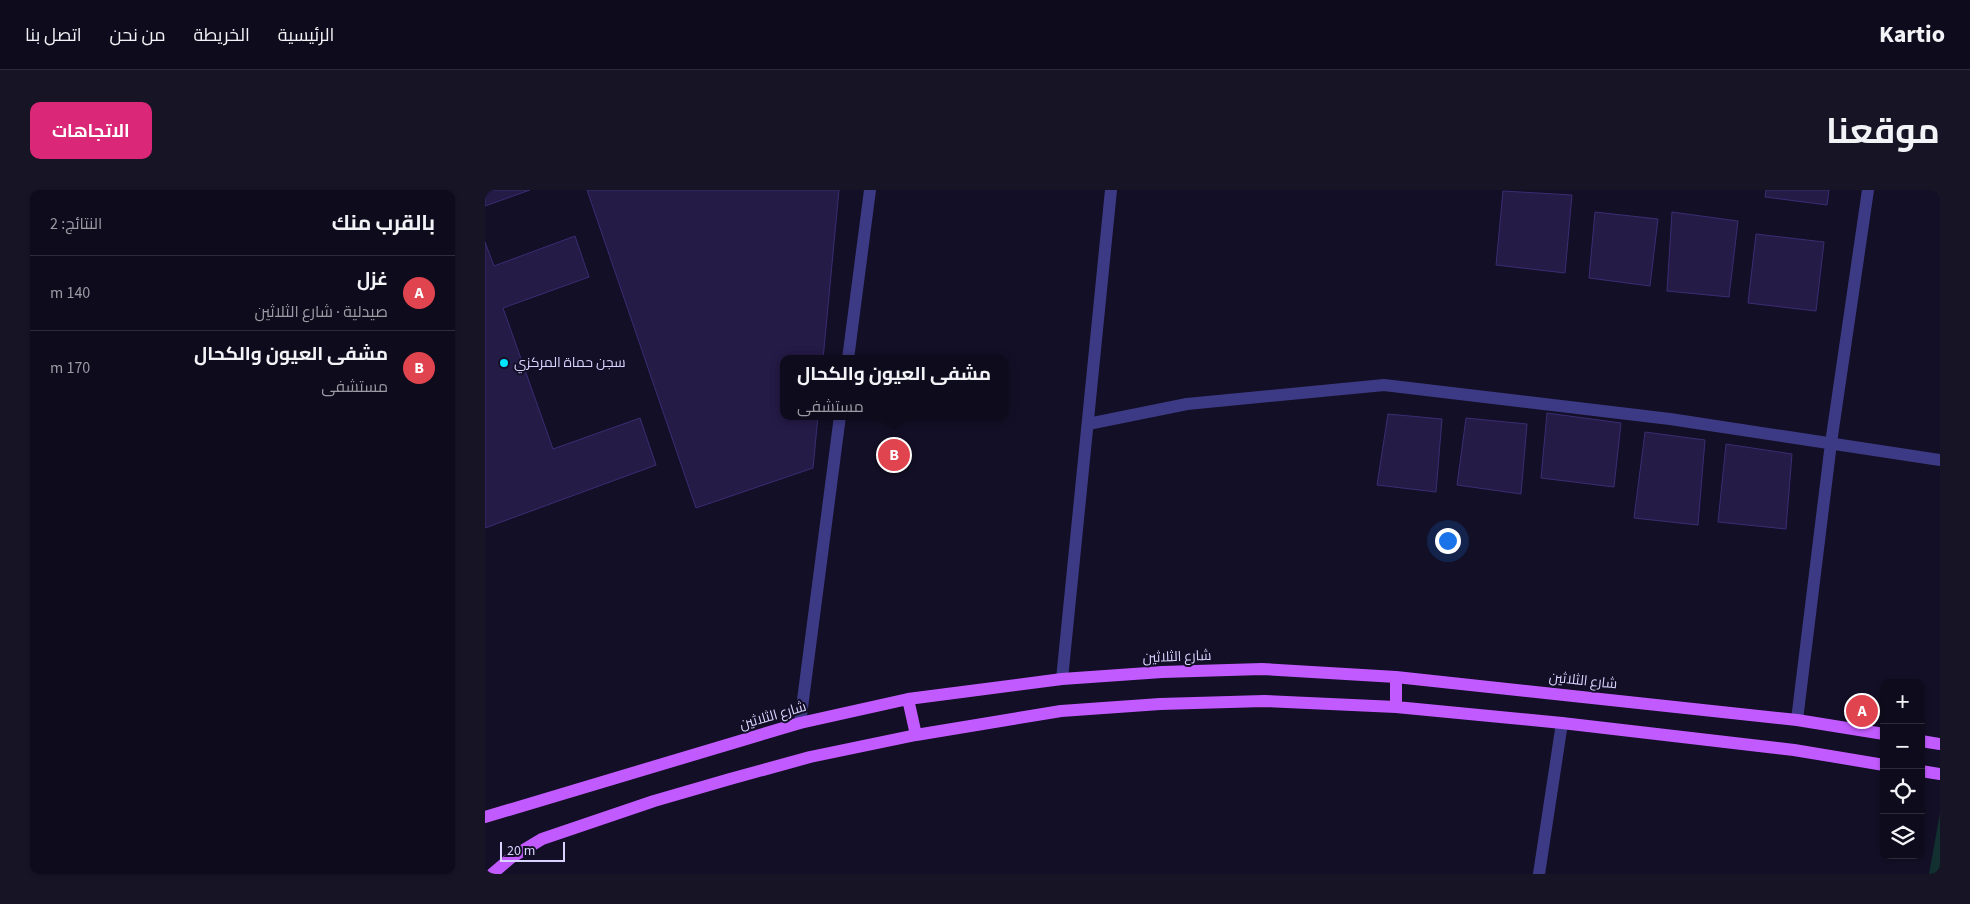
<!DOCTYPE html>
<html lang="ar">
<meta charset="utf-8">
<style>
body{margin:0;font-family:"Source Sans 3",Cairo,sans-serif;background:#171425;color:#f1f3f6;direction:rtl}
.controls{position:absolute;right:15px;bottom:15px;display:grid;overflow:hidden;border-radius:10px;box-shadow:0 1px 4px #0004}
.controls button{width:45px;height:45px;display:grid;place-items:center;padding:0;border:0;border-bottom:1px solid #2e2b3b;background:#0e0b1c;color:#f1f3f6;font:25px sans-serif}
.scale{position:absolute;left:15px;bottom:12px;width:65px;box-sizing:border-box;padding-left:5px;border:2px solid #d9d4ff;border-top:0;font-size:14px;line-height:18px;white-space:nowrap;color:#d9d4ff;-webkit-text-stroke:4px #130f26;paint-order:stroke}
.you{position:absolute;left:962px;top:350px;width:18px;height:18px;margin:-12px;border:4px solid #fff;border-radius:50%;background:#1a73e8;box-shadow:0 0 0 8px #1a73e833}
.badge{display:grid;place-items:center;width:32px;height:32px;border-radius:50%;background:#db2777;color:#fff;font-size:16px;font-weight:700}
.pin{position:absolute;translate:-50% -50%;border:2px solid #fff;box-shadow:0 1px 5px #0006}
.popup{position:absolute;left:295px;top:165px;width:228px;height:65px;box-sizing:border-box;display:grid;place-content:center;border-radius:10px;background:#0e0b1c;filter:drop-shadow(0 1px 4px #0005);font-size:16px;white-space:nowrap;color:#9b9ba3}
.popup b{font-size:19px;color:#f1f3f6}
.popup::after{content:'';position:absolute;left:50%;top:100%;margin-left:-10px;border:10px solid transparent;border-top-color:#0e0b1c}
.list{margin:0;padding:0;list-style:none}
h2{display:flex;justify-content:space-between;align-items:center;height:65px;margin:0;padding:0 20px;font-size:21px}
h2 small{font-size:16px;font-weight:400;color:#9b9ba3}
.list li{display:grid;grid-template-columns:32px 1fr auto;gap:15px;align-items:center;box-sizing:border-box;height:75px;padding:0 20px;border-top:1px solid #2e2b3b}
.list b{display:block;font-size:19px;white-space:nowrap}
.list p{margin:0;font-size:16px;white-space:nowrap;color:#9b9ba3}
.list em{font-size:16px;font-style:normal;color:#9b9ba3}
.icon{flex:none;width:28px;height:28px;fill:none;stroke:currentColor;stroke-width:2;stroke-linecap:round;stroke-linejoin:round}
.map{position:relative;flex:none;width:1455px;height:684px;overflow:hidden;direction:ltr;border-radius:10px}
header{display:flex;align-items:center;gap:30px;box-sizing:border-box;height:70px;padding:0 25px;background:#0e0b1c;border-bottom:1px solid #2e2b3b}
header strong{font-size:24px}
nav{display:flex;gap:28px;margin-inline-start:auto;font-size:18px}
.intro{display:flex;align-items:center;justify-content:space-between;box-sizing:border-box;height:120px;padding:0 30px}
h1{margin:0;font-size:35px}
.button{padding:12px 22px;border-radius:10px;background:#db2777;color:#fff;font-size:18px;font-weight:700}
main{display:flex;gap:30px;padding:0 30px}
aside{flex:1;background:#0e0b1c;border-radius:10px;box-shadow:0 1px 4px #0004}
.map>svg:first-child{display:block}
.green{fill:#12302f}
.building{fill:#241b47;stroke:#3b2d73}
.lines{fill:none;stroke-linecap:round;stroke-linejoin:round}
.minor{stroke:#3d3a85;stroke-width:12}
.major{stroke:#c25bff;stroke-width:12}
.poi-dot{fill:#00e5ff;stroke:#130f26;stroke-width:2}
.labels{text-anchor:middle;dominant-baseline:central;stroke-width:4;stroke-linejoin:round;paint-order:stroke}
.poi-label{font-size:14px;fill:#d9d4ff;stroke:#130f26;text-anchor:start}
.street-label{font-size:14px;fill:#d9d4ff;stroke:#130f26}
</style>
<header>
<strong>Kartio</strong>
<nav><a>الرئيسية</a><a>الخريطة</a><a>من نحن</a><a>اتصل بنا</a></nav>
</header>
<div class="intro"><h1>موقعنا</h1><a class="button">الاتجاهات</a></div>
<main>
<div class="map">
<svg width="1455" height="684" viewBox="0 0 1455 684">
<rect width="100%" height="100%" fill="#130f26"/>
<path class="green" d="M 1455,623 L 1455,684 L 1444,684 Z"/>
<path class="building" d="M 0,0 L 45,0 L 0,16 Z
M 102,0 L 354,0 L 338,169 L 299,169 L 299,226 L 333,226 L 328,278 L 211,318 Z
M 1281,0 L 1344,0 L 1342,15 L 1280,7 Z
M 1018,1 L 1087,5 L 1080,83 L 1011,75 Z
M 1110,22 L 1173,29 L 1165,96 L 1104,88 Z
M 1187,22 L 1253,31 L 1244,107 L 1182,101 Z
M 1271,44 L 1339,52 L 1331,121 L 1263,113 Z
M 90,46 L 104,87 L 18,118 L 68,259 L 155,228 L 171,275 L 0,338 L 0,52 L 9,76 Z
M 1062,223 L 1136,233 L 1129,297 L 1056,288 Z
M 903,224 L 957,229 L 951,302 L 892,295 Z
M 981,228 L 1042,234 L 1036,304 L 972,295 Z
M 1160,242 L 1220,250 L 1213,335 L 1149,328 Z
M 1241,254 L 1307,264 L 1301,339 L 1233,332 Z"/>
<g class="lines">
<path class="minor" d="M 363,169 L 385,0
M 603,234 L 702,214 L 899,195 L 1185,229 L 1455,270
M 577,489 L 626,0
M 1312,530 L 1346,253 L 1383,0
M 315,533 L 355,226
M 1054,684 L 1077,533"/>
<path class="major" d="M 423,509 L 431,545
M 911,517 L 911,487
M 1436,551 L 1455,554
M 1436,581 L 1455,584
M 0,627 L 315,533 L 423,509 L 577,489 L 677,482 L 777,479 L 911,487 L 1312,530 L 1399,544
M 7,684 L 27,667 L 57,649 L 169,611 L 245,589 L 325,567 L 431,545 L 576,521 L 675,514 L 779,511 L 911,517 L 1077,533 L 1309,560 L 1399,575"/>
</g>
<circle class="poi-dot" cx="19" cy="173" r="5"/>
<g class="labels">
<g class="poi-label">
<text x="29" y="173">سجن حماة المركزي</text>
</g>
<g class="street-label">
<text transform="translate(692 467) rotate(-2)">شارع الثلاثين</text>
<text transform="translate(1098 491) rotate(6)">شارع الثلاثين</text>
<text transform="translate(288 526) rotate(-16)">شارع الثلاثين</text>
</g>
</g>
</svg>
<div class="controls">
<button>+</button>
<button>−</button>
<button><svg class="icon" aria-label="locate" viewBox="0 0 24 24"><circle cx="12" cy="12" r="6"/><path d="M12 2v4M12 18v4M2 12h4M18 12h4"/></svg></button>
<button><svg class="icon" aria-label="layers" viewBox="0 0 24 24"><path d="M12 4l9 5-9 5-9-5zM3 14l9 5 9-5"/></svg></button>
</div>
<div class="scale">20 m</div>
<div class="you"></div>
<div class="pin badge" style="left:1377px;top:521px;background:#e0444e">A</div>
<div class="pin badge" style="left:409px;top:265px;background:#e0444e">B</div>
<div class="popup"><b>مشفى العيون والكحال</b>مستشفى</div>
</div>
<aside>
<h2>بالقرب منك<small>النتائج: 2</small></h2>
<ul class="list">
<li><span class="badge" style="background:#e0444e">A</span><div><b>غزل</b><p>صيدلية · شارع الثلاثين</p></div><em>140 m</em></li>
<li><span class="badge" style="background:#e0444e">B</span><div><b>مشفى العيون والكحال</b><p>مستشفى</p></div><em>170 m</em></li>
</ul>
</aside>
</main>
